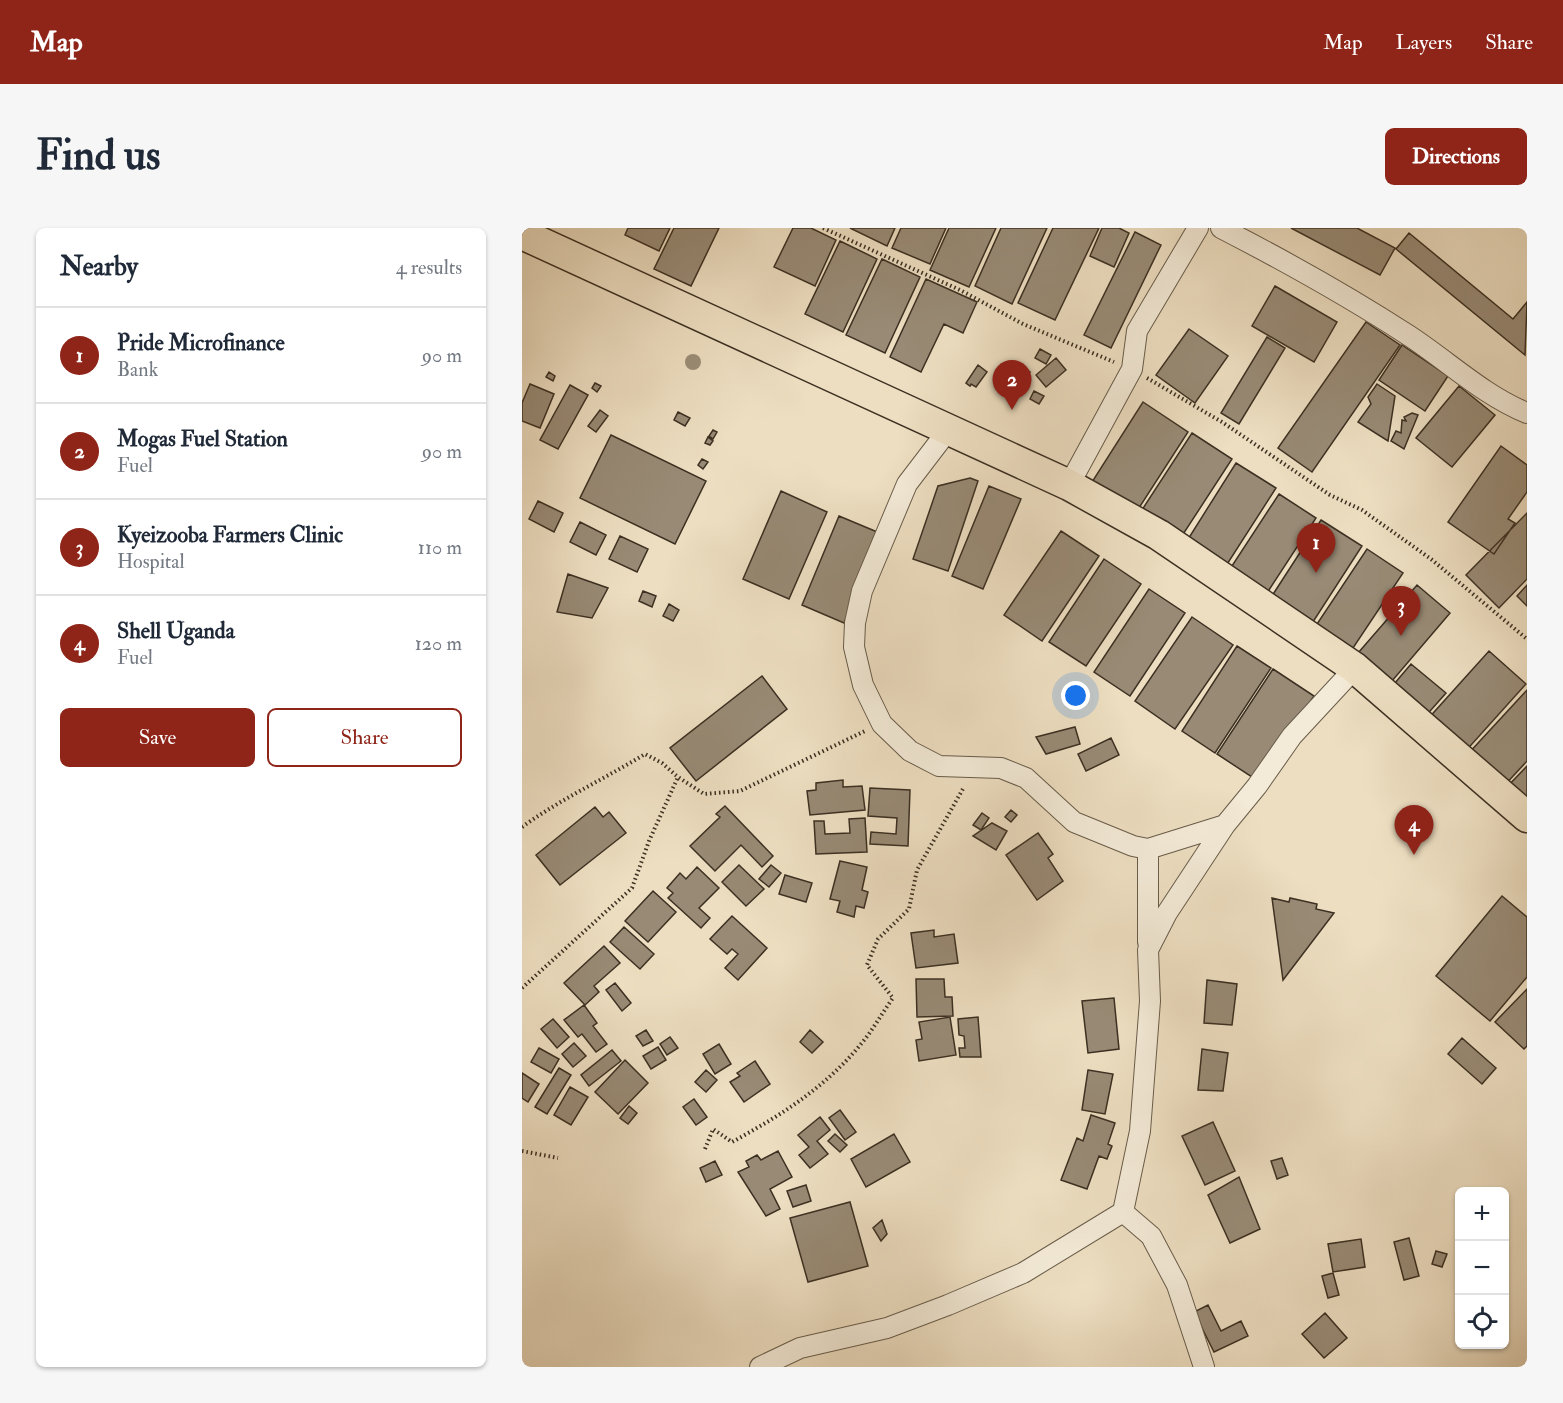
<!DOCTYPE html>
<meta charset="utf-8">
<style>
body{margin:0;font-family:"IM FELL Double Pica",serif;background:#f6f6f7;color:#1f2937}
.controls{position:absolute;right:18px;bottom:18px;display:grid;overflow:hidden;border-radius:9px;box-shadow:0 2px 4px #0004}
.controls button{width:54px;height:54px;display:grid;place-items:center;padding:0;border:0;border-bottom:2px solid #e0e1e3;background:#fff;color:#1f2937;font:30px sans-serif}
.you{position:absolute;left:554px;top:468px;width:21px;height:21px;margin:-15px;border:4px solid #fff;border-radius:50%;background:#1a73e8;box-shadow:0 0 0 9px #1a73e833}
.badge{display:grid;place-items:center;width:39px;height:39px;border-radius:50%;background:#8f2418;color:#fff;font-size:20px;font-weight:700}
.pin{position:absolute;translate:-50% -50px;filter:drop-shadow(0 2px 3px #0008)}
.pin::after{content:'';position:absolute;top:32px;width:21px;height:18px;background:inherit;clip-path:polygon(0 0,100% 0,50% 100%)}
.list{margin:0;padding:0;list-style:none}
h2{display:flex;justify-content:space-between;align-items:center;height:78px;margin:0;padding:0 24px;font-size:26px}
h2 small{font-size:20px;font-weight:400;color:#747a83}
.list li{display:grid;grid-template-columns:39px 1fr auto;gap:18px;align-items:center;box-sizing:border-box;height:96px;padding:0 24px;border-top:2px solid #e0e1e3}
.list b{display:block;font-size:22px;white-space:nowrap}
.list p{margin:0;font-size:20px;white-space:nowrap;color:#747a83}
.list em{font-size:20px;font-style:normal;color:#747a83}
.actions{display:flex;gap:12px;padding:18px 24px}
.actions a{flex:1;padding:14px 0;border:2px solid #8f2418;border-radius:9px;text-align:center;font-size:21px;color:#8f2418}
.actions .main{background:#8f2418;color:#fff}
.icon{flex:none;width:33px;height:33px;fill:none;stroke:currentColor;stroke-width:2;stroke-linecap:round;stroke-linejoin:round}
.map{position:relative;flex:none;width:1005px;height:1139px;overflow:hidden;border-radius:9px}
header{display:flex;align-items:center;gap:36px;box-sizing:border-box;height:84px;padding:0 30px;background:#8f2418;color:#fff}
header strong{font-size:28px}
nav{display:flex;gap:33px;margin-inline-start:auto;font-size:21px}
.intro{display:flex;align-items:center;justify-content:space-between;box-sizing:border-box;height:144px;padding:0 36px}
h1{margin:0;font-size:42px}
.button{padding:15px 27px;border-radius:9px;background:#8f2418;color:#fff;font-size:21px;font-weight:700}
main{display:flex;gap:36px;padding:0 36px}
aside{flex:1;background:#fff;border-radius:9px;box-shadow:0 2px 4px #0004}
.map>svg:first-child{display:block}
.building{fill:#988a75;stroke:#3c3022;stroke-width:1.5}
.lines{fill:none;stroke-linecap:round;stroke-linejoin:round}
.street-casing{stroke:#685c4a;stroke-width:22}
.primary-casing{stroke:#3c3022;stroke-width:33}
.path{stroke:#3c3022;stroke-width:4;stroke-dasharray:1.5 3;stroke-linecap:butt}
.street{stroke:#f3ead7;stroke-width:20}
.primary{stroke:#eddec1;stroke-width:30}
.tree{fill:#9c8e78}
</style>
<header>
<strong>Map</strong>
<nav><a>Map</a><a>Layers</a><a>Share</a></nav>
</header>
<div class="intro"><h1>Find us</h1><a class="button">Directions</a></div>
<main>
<aside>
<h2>Nearby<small>4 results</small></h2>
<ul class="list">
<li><span class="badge">1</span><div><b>Pride Microfinance</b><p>Bank</p></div><em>90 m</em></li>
<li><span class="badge">2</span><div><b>Mogas Fuel Station</b><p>Fuel</p></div><em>90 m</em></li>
<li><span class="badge">3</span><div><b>Kyeizooba Farmers Clinic</b><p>Hospital</p></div><em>110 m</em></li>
<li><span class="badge">4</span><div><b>Shell Uganda</b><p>Fuel</p></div><em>120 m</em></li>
</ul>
<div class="actions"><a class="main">Save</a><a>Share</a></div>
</aside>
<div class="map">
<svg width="1005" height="1139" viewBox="0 0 1005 1139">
<rect width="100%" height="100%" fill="#eddec1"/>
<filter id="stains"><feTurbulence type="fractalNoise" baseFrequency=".00333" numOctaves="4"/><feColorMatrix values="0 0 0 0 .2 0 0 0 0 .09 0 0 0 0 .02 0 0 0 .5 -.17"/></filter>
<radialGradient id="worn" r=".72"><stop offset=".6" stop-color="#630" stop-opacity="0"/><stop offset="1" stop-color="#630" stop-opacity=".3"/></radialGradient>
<path class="building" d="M 106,0 L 148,0 L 137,23 L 103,7 Z
M 152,0 L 197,0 L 169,58 L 132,41 Z
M 271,0 L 289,0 L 314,12 L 293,58 L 252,39 Z
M 328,0 L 373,0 L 365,18 Z
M 379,0 L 424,0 L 408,36 L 370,20 Z
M 427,0 L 474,0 L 447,59 L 408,42 Z
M 479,0 L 525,0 L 490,76 L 453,58 Z
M 531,0 L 577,0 L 533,92 L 496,75 Z
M 580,0 L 597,0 L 607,5 L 592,39 L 568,28 Z
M 769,0 L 835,0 L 873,20 L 858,47 Z
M 613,4 L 639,17 L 589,120 L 562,107 Z
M 887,5 L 991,91 L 1005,74 L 1003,127 L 874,21 Z
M 318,13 L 355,31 L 321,104 L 283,86 Z
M 360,31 L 398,49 L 363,125 L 324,107 Z
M 404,51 L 455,74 L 441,105 L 422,96 L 399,144 L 368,129 Z
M 753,58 L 815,94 L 792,134 L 730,98 Z
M 844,94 L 878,117 L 790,244 L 756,220 Z
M 667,101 L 706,128 L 673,175 L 634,147 Z
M 745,109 L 763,120 L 717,196 L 699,185 Z
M 880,117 L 926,148 L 903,183 L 857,152 Z
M 518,121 L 529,127 L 524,136 L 513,130 Z
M 534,130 L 544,142 L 524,159 L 514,147 Z
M 493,134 L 508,144 L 503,153 L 487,144 Z
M 456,137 L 465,144 L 454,159 L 449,156 L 448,158 L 444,155 Z
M 27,144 L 33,148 L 31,153 L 24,149 Z
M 73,155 L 79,158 L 75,164 L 70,160 Z
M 8,156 L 32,166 L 18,200 L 0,193 L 0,175 Z
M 855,156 L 873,168 L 866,213 L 836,194 L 849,176 L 846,169 Z
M 48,157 L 66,167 L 36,221 L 18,212 Z
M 937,158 L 973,187 L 930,239 L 894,210 Z
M 512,163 L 522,168 L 517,176 L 508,171 Z
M 621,174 L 666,204 L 615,283 L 570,254 Z
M 78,182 L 86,188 L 74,204 L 66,198 Z
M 156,184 L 168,190 L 163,198 L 152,192 Z
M 890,185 L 896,187 L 882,221 L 869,213 L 874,203 L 879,205 L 880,192 L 884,193 L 882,189 Z
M 191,202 L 195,204 L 191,211 L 187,208 Z
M 670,205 L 710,231 L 656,314 L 616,288 Z
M 89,207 L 184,253 L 153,316 L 58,270 Z
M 186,209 L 191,213 L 188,217 L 183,215 Z
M 979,218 L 1005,237 L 1005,264 L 986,291 L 993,295 L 972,326 L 926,294 Z
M 180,231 L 186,234 L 181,241 L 176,237 Z
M 714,235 L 754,260 L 702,341 L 663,316 Z
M 448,250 L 456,253 L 426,343 L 391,331 L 416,258 Z
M 467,258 L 499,271 L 461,361 L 430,348 Z
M 259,263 L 305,284 L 267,371 L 221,351 Z
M 757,266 L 794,290 L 743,368 L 706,344 Z
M 16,273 L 41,285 L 32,304 L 7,291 Z
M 1005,285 L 1005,351 L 977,380 L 944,347 Z
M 317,288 L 360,306 L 322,395 L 280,377 Z
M 799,292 L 840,318 L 789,397 L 748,371 Z
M 58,294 L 84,307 L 74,327 L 48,314 Z
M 539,303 L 577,328 L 520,413 L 482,387 Z
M 98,308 L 126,321 L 115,344 L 87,331 Z
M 845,321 L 881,345 L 829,423 L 793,399 Z
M 582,331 L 619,356 L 564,438 L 527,414 Z
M 46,346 L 86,360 L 70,390 L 35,384 Z
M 895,357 L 928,385 L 864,460 L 830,432 Z
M 1005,357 L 1005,378 L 995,368 Z
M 627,361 L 663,385 L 608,468 L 572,444 Z
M 121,363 L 134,368 L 130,379 L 117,373 Z
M 147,376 L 157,382 L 151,393 L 141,388 Z
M 670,389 L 711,417 L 653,501 L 613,473 Z
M 715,418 L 749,440 L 693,525 L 660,503 Z
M 967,423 L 1004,456 L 941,526 L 904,493 Z
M 889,436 L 924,465 L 901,491 L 867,462 Z
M 751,441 L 792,468 L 736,553 L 695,526 Z
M 240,448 L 265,481 L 174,553 L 148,520 Z
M 1005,462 L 1005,533 L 980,560 L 945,527 Z
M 553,499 L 558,516 L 524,526 L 514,509 Z
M 589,510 L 597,527 L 564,543 L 556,526 Z
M 1005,538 L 1005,583 L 982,562 Z
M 321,552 L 321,559 L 340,558 L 343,582 L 288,587 L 285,563 L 294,562 L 294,555 Z
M 348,560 L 388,562 L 386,618 L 348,616 L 349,604 L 374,606 L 375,590 L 346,588 Z
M 203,578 L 251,628 L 240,639 L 219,617 L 193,643 L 168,618 L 198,589 L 194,586 Z
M 73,579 L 81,589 L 87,584 L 104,605 L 38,657 L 14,627 Z
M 489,582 L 495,587 L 489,594 L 483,589 Z
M 460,585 L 467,590 L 459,602 L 451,597 Z
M 343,590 L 345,624 L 294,626 L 292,593 L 302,593 L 303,606 L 328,605 L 327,591 Z
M 470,595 L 485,603 L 474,622 L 451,608 Z
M 516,605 L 531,626 L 526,630 L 541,653 L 515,672 L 484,627 Z
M 318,633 L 345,639 L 340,662 L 346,664 L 342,680 L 334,678 L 332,689 L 315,684 L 318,673 L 308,671 Z
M 217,637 L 242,661 L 224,678 L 200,654 Z
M 249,637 L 259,645 L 247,659 L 237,651 Z
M 175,639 L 197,660 L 177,680 L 188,690 L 179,700 L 146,670 L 151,665 L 145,660 L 158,645 L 164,651 Z
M 263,647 L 290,655 L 284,674 L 257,666 Z
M 131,663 L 154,684 L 126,714 L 103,693 Z
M 980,668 L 1005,689 L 1005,749 L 968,793 L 914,748 Z
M 750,670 L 767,674 L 768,670 L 795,676 L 794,681 L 812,685 L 761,752 Z
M 210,688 L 245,720 L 216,752 L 203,740 L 216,726 L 210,721 L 205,726 L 188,711 Z
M 102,699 L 132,726 L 118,741 L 88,714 Z
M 412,702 L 412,709 L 432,706 L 436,735 L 394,740 L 389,705 Z
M 82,718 L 98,735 L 72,758 L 77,764 L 63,777 L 42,755 Z
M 394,751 L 422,751 L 423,769 L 430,769 L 431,788 L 395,789 Z
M 685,752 L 715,756 L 710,797 L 682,795 Z
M 93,755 L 109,775 L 100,783 L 84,762 Z
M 1005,761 L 1005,818 L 1002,821 L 973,794 Z
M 592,770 L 597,821 L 566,825 L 560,773 Z
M 62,777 L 75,795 L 71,798 L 85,816 L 74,824 L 60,806 L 56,809 L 42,792 Z
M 428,789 L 434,827 L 397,833 L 394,812 L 400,811 L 397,794 Z
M 456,789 L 459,829 L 438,829 L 437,820 L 443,820 L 442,808 L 437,807 L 436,791 Z
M 31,791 L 47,809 L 35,820 L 19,801 Z
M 124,802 L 131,813 L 121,818 L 114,808 Z
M 288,802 L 301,814 L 290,825 L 278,814 Z
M 148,809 L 156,820 L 145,827 L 138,816 Z
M 940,810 L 974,840 L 960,856 L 926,826 Z
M 52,815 L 64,828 L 51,839 L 40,826 Z
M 197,816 L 209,836 L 193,846 L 181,826 Z
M 136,819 L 144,832 L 129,841 L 121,828 Z
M 17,820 L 37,831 L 29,845 L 9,834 Z
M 680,821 L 706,825 L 701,863 L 676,862 Z
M 90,822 L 99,833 L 67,858 L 59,847 Z
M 103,832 L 126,855 L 96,886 L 73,864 Z
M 233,833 L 248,856 L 222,874 L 208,854 L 218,848 L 215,845 Z
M 37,840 L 49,847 L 25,886 L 13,879 Z
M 184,842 L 195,852 L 184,864 L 173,854 Z
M 566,842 L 591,846 L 583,886 L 560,882 Z
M 0,845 L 17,856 L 6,874 L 0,870 Z
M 48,859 L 66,869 L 49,897 L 32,887 Z
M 172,871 L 185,889 L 174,897 L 161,879 Z
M 107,878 L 115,885 L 106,896 L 98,890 Z
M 318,882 L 334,904 L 323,912 L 307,890 Z
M 569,887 L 593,895 L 586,916 L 590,918 L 585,931 L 577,928 L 565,961 L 539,952 L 555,910 L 561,913 Z
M 298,889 L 308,902 L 295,913 L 306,926 L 288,940 L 277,927 L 287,919 L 276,907 Z
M 691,894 L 713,943 L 683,957 L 660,908 Z
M 313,906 L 325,917 L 318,924 L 306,913 Z
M 372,906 L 388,934 L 344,959 L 329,931 Z
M 256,923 L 270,949 L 248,961 L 258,981 L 244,988 L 216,944 L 227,939 L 224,933 L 235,927 L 239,932 Z
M 760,930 L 766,947 L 755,951 L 749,933 Z
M 193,933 L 200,947 L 184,954 L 178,940 Z
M 717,949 L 738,1001 L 708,1015 L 686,967 Z
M 284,957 L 289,973 L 271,979 L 265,963 Z
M 328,974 L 346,1038 L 286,1054 L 268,990 Z
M 360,992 L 365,1006 L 359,1013 L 351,1000 Z
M 887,1010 L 897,1048 L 882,1052 L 872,1014 Z
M 839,1011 L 843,1039 L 811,1044 L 806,1016 Z
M 914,1023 L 925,1026 L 920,1039 L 910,1036 Z
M 811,1045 L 817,1067 L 806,1070 L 800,1048 Z
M 686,1077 L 699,1103 L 719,1093 L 726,1108 L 692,1124 L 672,1084 Z
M 803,1085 L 825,1110 L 802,1130 L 780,1106 Z"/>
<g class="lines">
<defs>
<path id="street" d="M 699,0 C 763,33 826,68 886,107 C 926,133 961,167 1005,185
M 427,201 L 385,256 L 340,363 L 333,395 L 332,419 L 341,457 L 360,496 L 388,523 L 417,538 L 479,540 L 504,550 L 552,594 L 611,618 L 626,621 L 703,597
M 547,257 L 610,141 L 615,103 L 676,0
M 626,621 L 626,714
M 238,1139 L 278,1120 L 365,1100 L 426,1077 L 501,1045 L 601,984
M 682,1139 L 655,1057 L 629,1008 L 601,984 L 618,903 L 628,773 L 626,722 L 645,685 L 703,597 L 735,558 L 770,508 L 833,440"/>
<path id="primary" d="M 0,6 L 547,257 L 637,307 L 833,440 L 1005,589"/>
</defs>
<use href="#street" class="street-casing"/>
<use href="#primary" class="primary-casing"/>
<path class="path" d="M 301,0 L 438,62 L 501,96 L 592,134
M 625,150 L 700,194 L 808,267 L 840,282 L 909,331 L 1005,411
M 0,599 C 39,571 82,551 123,526 L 140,535 L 156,549
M 0,760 L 110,660 L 127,613 L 156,549 L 182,566 L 218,563 L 343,503
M 183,921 L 191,901 L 210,914 C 258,888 304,859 339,816 C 351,802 360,785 371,770 L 345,737 L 356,711 L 387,681 L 395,642 L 442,559
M 0,923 L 36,930"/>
<use href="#street" class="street"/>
<use href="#primary" class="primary"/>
</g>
<circle class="tree" cx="171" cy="134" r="8"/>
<rect width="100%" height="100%" filter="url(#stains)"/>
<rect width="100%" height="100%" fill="url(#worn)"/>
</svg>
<div class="controls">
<button>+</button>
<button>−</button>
<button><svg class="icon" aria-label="locate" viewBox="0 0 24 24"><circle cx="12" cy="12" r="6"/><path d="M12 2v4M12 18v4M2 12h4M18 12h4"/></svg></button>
</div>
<div class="you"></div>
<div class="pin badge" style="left:794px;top:345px">1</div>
<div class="pin badge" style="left:490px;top:182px">2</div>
<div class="pin badge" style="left:879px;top:408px">3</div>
<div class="pin badge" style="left:892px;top:627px">4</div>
</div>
</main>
